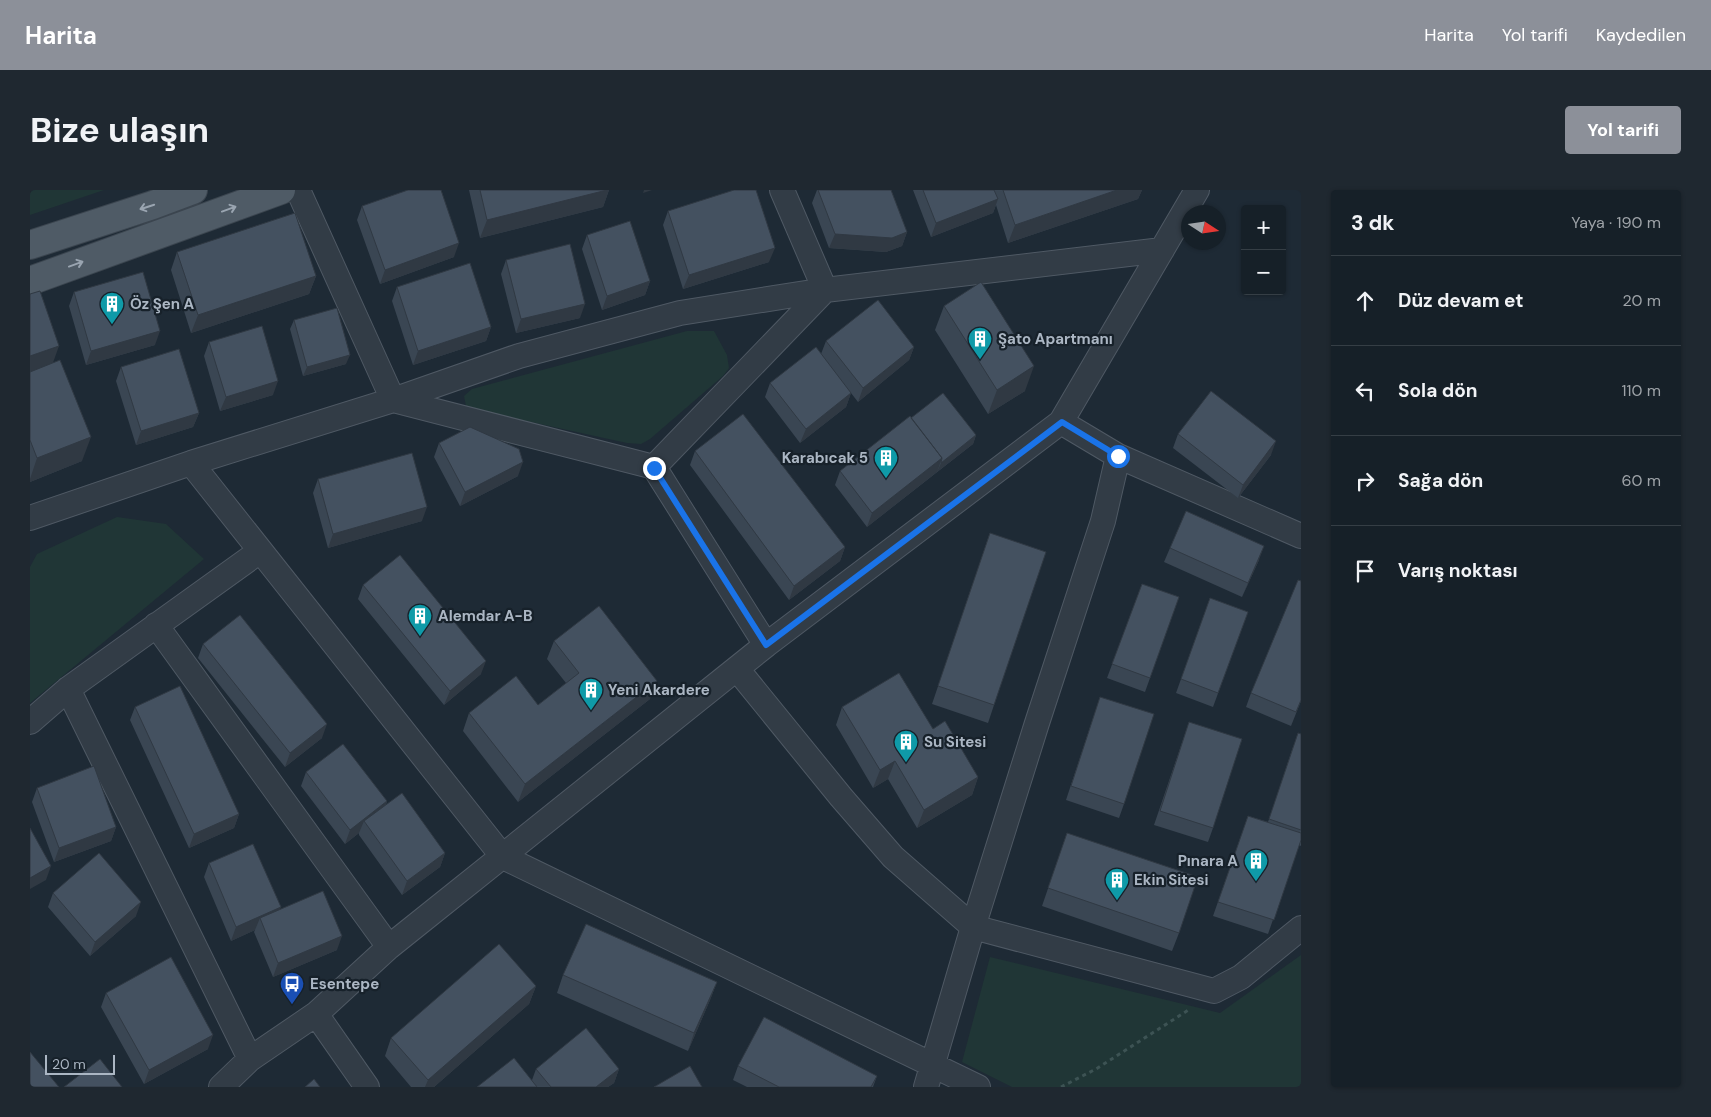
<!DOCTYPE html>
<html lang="tr">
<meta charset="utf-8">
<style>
body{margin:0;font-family:"DM Sans",sans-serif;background:#1f2830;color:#f1f3f6}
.controls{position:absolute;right:15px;top:15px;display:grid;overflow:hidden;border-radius:5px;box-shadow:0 1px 4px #0004}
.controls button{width:45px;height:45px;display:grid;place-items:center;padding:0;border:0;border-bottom:1px solid #353e45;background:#162028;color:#f1f3f6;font:25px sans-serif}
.compass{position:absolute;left:1151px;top:15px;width:45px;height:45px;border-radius:50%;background:#162028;box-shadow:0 1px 4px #0004;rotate:102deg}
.scale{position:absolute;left:15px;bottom:12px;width:70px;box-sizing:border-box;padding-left:5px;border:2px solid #abb6c3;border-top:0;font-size:14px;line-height:18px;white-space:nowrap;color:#abb6c3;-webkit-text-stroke:4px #17212a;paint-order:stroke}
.stop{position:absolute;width:15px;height:15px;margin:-11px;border:4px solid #1a73e8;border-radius:50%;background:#fff}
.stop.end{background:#1a73e8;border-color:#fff;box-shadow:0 1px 5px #0008}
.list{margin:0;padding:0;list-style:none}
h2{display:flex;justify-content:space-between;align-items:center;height:65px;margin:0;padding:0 20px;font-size:21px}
h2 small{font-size:16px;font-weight:400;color:#9ea3a8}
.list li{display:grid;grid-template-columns:32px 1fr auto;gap:15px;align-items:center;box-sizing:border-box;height:90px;padding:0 20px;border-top:1px solid #353e45}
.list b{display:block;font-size:19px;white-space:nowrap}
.list em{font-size:16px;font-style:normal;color:#9ea3a8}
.icon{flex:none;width:28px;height:28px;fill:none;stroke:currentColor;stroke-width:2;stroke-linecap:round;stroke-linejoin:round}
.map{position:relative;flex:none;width:1271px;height:897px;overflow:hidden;border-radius:5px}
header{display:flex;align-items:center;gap:30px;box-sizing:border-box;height:70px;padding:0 25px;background:#8c9099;color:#fff}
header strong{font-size:24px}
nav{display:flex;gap:28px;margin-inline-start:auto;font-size:18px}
.intro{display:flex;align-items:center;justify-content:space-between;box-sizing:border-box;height:120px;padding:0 30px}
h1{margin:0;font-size:35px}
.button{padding:12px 22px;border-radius:5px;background:#8c9099;color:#fff;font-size:18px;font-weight:700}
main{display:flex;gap:30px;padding:0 30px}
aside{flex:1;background:#162028;border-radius:5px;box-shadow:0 1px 4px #0004}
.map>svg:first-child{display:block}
.green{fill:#203636}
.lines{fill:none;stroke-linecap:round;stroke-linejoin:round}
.minor-casing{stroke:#4f5964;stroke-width:26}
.major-casing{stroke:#3b454f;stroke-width:30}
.path{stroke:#3d5354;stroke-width:3;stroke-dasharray:4 4;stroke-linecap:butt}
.minor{stroke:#323c46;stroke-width:24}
.major{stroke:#4f5b66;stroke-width:28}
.wall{fill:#3a4653}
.shaded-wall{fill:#303943}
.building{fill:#445160;stroke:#303943}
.oneway{stroke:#99a4b0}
.route{stroke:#1a73e8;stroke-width:6}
.labels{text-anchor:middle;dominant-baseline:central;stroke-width:4.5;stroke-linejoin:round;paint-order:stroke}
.poi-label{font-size:15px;font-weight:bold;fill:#abb6c3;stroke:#17212a;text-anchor:start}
</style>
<header>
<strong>Harita</strong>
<nav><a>Harita</a><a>Yol tarifi</a><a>Kaydedilen</a></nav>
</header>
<div class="intro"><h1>Bize ulaşın</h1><a class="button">Yol tarifi</a></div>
<main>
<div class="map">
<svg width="1271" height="897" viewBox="0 0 1271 897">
<rect width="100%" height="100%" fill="#1e2a35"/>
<path class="green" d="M 0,0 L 74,0 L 0,25 Z
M 657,141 L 684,141 L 697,165 L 699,178 L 693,186 L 620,249 L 611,254 L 597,253 L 450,221 L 436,216 L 434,206 L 442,199 Z
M 87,327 L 136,334 L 174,369 L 0,513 L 0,377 L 7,364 Z
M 1271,765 L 1271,897 L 982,897 L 932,872 L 960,767 L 1190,823 Z"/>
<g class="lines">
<defs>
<path id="minor" d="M 268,0 L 363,210 L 624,277 L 736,455
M 1088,266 L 1271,346
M 161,273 L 473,667 L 948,897
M 624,277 L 795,100 L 752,0
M 0,328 L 161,273 L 363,210 L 489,166 L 650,123 L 795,100 L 1132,60
M 126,435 L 359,757
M 707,479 L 811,607 L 863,667 L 943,737 L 1184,801 L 1211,787 L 1271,738
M 38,499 L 220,869
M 0,532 L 38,499 L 230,361
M 286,824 L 337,897
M 191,897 L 220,869 L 286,824 L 359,757 L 736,455 L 1031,232 L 1167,0
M 896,897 L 943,737 L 1007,533 L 1073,331 L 1088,266 L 1031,232"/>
<path id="major" d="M 0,55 L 123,15 L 163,0
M 0,91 L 251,0"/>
</defs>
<use href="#minor" class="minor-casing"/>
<use href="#major" class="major-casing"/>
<path class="path" d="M 1031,897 L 1066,879 L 1160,819"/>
<use href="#minor" class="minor"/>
<use href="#major" class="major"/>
</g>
<path class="wall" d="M 439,0 L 579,0 L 573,17 L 450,48 Z
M 787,0 L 861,0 L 877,42 L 872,56 L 856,62 L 799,58 L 782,13 Z
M 883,0 L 1112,0 L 1108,9 L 978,53 L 966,15 L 963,23 L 901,47 Z
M 332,16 L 424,67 L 350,94 L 327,30 Z
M 638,21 L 739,72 L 653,99 L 633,35 Z
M 557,45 L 620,91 L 615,105 L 572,120 L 552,59 Z
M 147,62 L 286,86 L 279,104 L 161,143 L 141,80 Z
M 476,70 L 550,128 L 486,143 L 471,84 Z
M 367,97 L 461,137 L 456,151 L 383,175 L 362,111 Z
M 44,102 L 125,155 L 56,175 L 39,116 Z
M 0,104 L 23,173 L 52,271 L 0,292 Z
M 914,116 L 995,201 L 958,224 L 905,140 Z
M 264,130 L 316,174 L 273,186 L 260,139 Z
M 796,151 L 884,157 L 879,170 L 828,212 L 821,203 L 816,217 L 770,253 L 735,207 L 740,193 L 791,164 Z
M 179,152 L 243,205 L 190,221 L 174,166 Z
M 91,177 L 169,223 L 163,237 L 106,255 L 86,191 Z
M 881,228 L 946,245 L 943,254 L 837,337 L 805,295 L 810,281 Z
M 1148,244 L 1241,265 L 1208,308 L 1143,258 Z
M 409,253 L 488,286 L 430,316 L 404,267 Z
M 665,261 L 815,357 L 810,371 L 759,410 L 660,275 Z
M 288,289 L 392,331 L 298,358 L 283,303 Z
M 960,343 L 964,515 L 958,533 L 902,514 Z
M 1140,358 L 1229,370 L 1212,407 L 1134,372 Z
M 1271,391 L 1271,511 L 1261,536 L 1216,517 L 1221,503 Z
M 1112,394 L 1149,407 L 1115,502 L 1077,488 Z
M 333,395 L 451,484 L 414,515 L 328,409 Z
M 1180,408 L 1218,422 L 1183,517 L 1146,503 Z
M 524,451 L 620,509 L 488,612 L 433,541 L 439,523 L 508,515 L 536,493 L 517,469 Z
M 173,454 L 292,548 L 255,577 L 168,468 Z
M 1070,507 L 1094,614 L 1089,628 L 1036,610 Z
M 105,517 L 209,624 L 204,638 L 159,658 L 100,530 Z
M 812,517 L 903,539 L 948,587 L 942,605 L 887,638 L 858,589 L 843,598 L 806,535 Z
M 1159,532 L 1183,638 L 1178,652 L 1124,635 Z
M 1271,544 L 1271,656 L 1269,655 L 1238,744 L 1183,726 L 1218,626 L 1238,632 L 1263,557 Z
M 276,582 L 357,611 L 356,615 L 415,663 L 410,677 L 372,705 L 329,645 L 329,643 L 315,654 L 271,596 Z
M 7,598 L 86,637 L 81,651 L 24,672 L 2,612 Z
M 1037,643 L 1149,743 L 1142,761 L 1012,716 Z
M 179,673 L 250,720 L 307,760 L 243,787 L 224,742 L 225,740 L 201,751 L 174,687 Z
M 23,703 L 106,726 L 60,766 L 18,717 Z
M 533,785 L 687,792 L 680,810 L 658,861 L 527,803 Z
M 506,796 L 499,814 L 404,897 L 381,897 L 355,866 L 361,848 Z
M 76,803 L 178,859 L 114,894 L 71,817 Z
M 708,876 L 847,886 L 843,897 L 717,897 L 703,890 Z
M 506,879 L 589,879 L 584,893 L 578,897 L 447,897 L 502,890 Z"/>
<path class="shaded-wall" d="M 577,0 L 579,0 L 573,17 L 450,48 L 457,30 Z
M 614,0 L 622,0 L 613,3 Z
M 1087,0 L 1112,0 L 1108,9 L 978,53 L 985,35 Z
M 968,9 L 963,23 L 901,47 L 906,33 Z
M 877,42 L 872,56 L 856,62 L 799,58 L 805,44 Z
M 429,53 L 424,67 L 350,94 L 355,80 Z
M 745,58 L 739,72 L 653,99 L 659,85 Z
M 286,86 L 279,104 L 161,143 L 168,125 Z
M 620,91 L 615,105 L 572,120 L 577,106 Z
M 555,114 L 550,128 L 486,143 L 491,129 Z
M 461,137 L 456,151 L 383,175 L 388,161 Z
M 130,141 L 125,155 L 56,175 L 61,161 Z
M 29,156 L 20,181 L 0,188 L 0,166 Z
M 884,157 L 879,170 L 828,212 L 833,198 Z
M 320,165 L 316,174 L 273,186 L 277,177 Z
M 1004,176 L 995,201 L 958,224 L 967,200 Z
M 248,191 L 243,205 L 190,221 L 196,207 Z
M 821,203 L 816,217 L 770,253 L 776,239 Z
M 169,223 L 163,237 L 106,255 L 111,241 Z
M 946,245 L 943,254 L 907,282 L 911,273 Z
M 61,247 L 52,271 L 0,292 L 0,289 L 7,268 Z
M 1246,251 L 1241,265 L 1208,308 L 1213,295 Z
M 912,268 L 907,282 L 837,337 L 842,323 Z
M 493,272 L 488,286 L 430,316 L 435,302 Z
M 397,317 L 392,331 L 298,358 L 303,344 Z
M 1234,356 L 1229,370 L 1212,407 L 1218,393 Z
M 815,357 L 810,371 L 759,410 L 764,396 Z
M 456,471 L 451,484 L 414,515 L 420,501 Z
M 627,491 L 620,509 L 488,612 L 495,594 Z
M 297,534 L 292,548 L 255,577 L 260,563 Z
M 865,571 L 858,589 L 843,598 L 850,580 Z
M 948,587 L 942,605 L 887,638 L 894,620 Z
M 357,611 L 352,625 L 334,631 L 329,643 L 315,654 L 320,640 Z
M 209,624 L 204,638 L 159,658 L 164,644 Z
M 86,637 L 81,651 L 24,672 L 29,658 Z
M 415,663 L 410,677 L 372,705 L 377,691 Z
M 21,676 L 16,690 L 0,699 L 0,688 Z
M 111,712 L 106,726 L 60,766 L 65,752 Z
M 251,717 L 246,731 L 230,728 L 225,740 L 201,751 L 206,737 Z
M 312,746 L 307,760 L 243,787 L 248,773 Z
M 687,792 L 680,810 L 658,861 L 664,843 Z
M 506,796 L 499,814 L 404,897 L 395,897 L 398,890 Z
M 183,845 L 178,859 L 114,894 L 119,880 Z
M 589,879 L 584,893 L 578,897 L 566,897 Z"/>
<path class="building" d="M 378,0 L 411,0 L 429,53 L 355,80 L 332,16 Z
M 450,0 L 577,0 L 457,30 Z
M 704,0 L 726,0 L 745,58 L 659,85 L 638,21 Z
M 788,0 L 861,0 L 877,42 L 862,48 L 805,44 Z
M 893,0 L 964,0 L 968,9 L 906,33 Z
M 973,0 L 1087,0 L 985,35 Z
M 265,23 L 286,86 L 168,125 L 147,62 Z
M 600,31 L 620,91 L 577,106 L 557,45 Z
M 540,54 L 555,114 L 491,129 L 476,70 Z
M 440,73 L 461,137 L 388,161 L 367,97 Z
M 113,82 L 130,141 L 61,161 L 44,102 Z
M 951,92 L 1004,176 L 967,200 L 914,116 Z
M 10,101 L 29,156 L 0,166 L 0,104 Z
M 848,110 L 884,157 L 833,198 L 796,151 Z
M 307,118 L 320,165 L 277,177 L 264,130 Z
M 232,136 L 248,191 L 196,207 L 179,152 Z
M 786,157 L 821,203 L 776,239 L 740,193 Z
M 149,159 L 169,223 L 111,241 L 91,177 Z
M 30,170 L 61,247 L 7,268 L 0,250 L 0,182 Z
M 1181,201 L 1246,251 L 1213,295 L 1148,244 Z
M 913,203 L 946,245 L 911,273 L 912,268 L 881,228 Z
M 713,224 L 815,357 L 764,396 L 665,261 Z
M 880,226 L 912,268 L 842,323 L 810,281 Z
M 440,237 L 489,259 L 493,272 L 435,302 L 409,253 Z
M 382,263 L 397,317 L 303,344 L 288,289 Z
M 1156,321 L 1234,356 L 1218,393 L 1140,358 Z
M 960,343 L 1016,362 L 964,515 L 908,496 Z
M 370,365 L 456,471 L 420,501 L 333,395 Z
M 1268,390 L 1271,391 L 1271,510 L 1266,522 L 1221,503 Z
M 1112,394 L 1149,407 L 1120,488 L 1082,474 Z
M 1180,408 L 1218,422 L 1188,503 L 1151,489 Z
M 569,416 L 627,491 L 495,594 L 439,523 L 486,486 L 508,515 L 549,483 L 524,451 Z
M 210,425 L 297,534 L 260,563 L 173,454 Z
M 869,483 L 903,539 L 915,531 L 948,587 L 894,620 L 865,571 L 850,580 L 812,517 Z
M 150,496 L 209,624 L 164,644 L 105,517 Z
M 1070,507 L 1124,524 L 1094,614 L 1041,596 Z
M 1159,532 L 1212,549 L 1183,638 L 1130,621 Z
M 1268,543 L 1271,544 L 1271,640 L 1239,629 Z
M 313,554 L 357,611 L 320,640 L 276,582 Z
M 64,576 L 86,637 L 29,658 L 7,598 Z
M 372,603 L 415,663 L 377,691 L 334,631 Z
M 1218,626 L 1271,643 L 1271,650 L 1244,730 L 1188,712 Z
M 0,638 L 21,676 L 0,688 Z
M 1037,643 L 1168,687 L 1149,743 L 1018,698 Z
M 223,654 L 251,717 L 206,737 L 179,673 Z
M 69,663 L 111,712 L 65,752 L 23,703 Z
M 293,701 L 312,746 L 248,773 L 230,728 Z
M 556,734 L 687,792 L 664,843 L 533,785 Z
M 469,754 L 506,796 L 398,890 L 361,848 Z
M 141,767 L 183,845 L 119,880 L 76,803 Z
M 734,827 L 847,886 L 841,897 L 749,897 L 708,876 Z
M 556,838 L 589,879 L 566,897 L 521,897 L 506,879 Z
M 0,862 L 29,897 L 0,897 Z
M 484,868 L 507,897 L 447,897 Z
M 70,869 L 92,897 L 34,897 Z
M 660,876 L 672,897 L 624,897 Z
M 284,889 L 290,897 L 275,897 Z"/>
<defs><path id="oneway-shaft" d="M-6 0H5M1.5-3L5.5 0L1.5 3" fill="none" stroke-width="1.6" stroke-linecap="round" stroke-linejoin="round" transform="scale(1.25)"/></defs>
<g class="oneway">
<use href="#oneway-shaft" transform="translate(117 17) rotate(162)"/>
<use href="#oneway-shaft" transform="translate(199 19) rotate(-20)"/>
<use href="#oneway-shaft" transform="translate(46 74) rotate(-20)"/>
</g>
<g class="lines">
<path class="route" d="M 624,278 L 736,455 L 1032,232 L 1088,266"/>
</g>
<defs>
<symbol id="building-pin" viewBox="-11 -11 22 30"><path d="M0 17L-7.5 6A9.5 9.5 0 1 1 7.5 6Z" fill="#0f9aa8" stroke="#17212a"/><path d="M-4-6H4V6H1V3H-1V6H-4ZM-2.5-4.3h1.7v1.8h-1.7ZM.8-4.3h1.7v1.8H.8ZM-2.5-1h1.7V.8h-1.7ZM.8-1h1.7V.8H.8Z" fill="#fff"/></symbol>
<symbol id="bus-pin" viewBox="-11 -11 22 30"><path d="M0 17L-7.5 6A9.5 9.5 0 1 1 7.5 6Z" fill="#1a4fb4" stroke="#17212a"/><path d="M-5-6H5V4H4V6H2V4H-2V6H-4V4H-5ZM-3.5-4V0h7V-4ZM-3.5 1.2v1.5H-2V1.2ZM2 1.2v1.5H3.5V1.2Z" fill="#fff"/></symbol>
</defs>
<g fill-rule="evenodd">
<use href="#building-pin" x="68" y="100" width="28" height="38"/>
<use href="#building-pin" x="936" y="135" width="28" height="38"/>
<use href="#building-pin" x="842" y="254" width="28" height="38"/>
<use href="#building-pin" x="376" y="412" width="28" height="38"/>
<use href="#building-pin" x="547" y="486" width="28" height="38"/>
<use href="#building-pin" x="862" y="538" width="28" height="38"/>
<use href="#building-pin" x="1212" y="657" width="28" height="38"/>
<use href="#building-pin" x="1073" y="676" width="28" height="38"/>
<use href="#bus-pin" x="248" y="780" width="28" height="38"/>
</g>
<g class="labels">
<g class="poi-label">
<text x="100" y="114">Öz Şen A</text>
<text x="968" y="149">Şato Apartmanı</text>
<text x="838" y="268" text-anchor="end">Karabıcak 5</text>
<text x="408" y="426">Alemdar A-B</text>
<text x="578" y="500">Yeni Akardere</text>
<text x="894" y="552">Su Sitesi</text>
<text x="1208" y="671" text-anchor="end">Pınara A</text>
<text x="1104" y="690">Ekin Sitesi</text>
<text x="280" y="794">Esentepe</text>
</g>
</g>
</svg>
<div class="controls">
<button>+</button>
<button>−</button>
</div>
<svg class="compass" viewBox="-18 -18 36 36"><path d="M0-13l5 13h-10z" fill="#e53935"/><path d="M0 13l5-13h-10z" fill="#9ea3a8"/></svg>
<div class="scale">20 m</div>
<div class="stop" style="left:1088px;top:266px"></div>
<div class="stop end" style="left:624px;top:278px"></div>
</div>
<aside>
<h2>3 dk<small>Yaya · 190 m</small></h2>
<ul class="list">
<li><svg class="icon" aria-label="ahead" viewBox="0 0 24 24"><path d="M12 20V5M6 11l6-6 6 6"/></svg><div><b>Düz devam et</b></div><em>20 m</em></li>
<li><svg class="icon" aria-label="left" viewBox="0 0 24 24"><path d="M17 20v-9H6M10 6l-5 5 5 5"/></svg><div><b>Sola dön</b></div><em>110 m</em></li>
<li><svg class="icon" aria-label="right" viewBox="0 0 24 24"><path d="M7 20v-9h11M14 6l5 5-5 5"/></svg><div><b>Sağa dön</b></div><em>60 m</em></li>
<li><svg class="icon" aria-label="arrive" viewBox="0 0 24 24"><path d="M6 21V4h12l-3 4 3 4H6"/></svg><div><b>Varış noktası</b></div></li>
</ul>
</aside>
</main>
